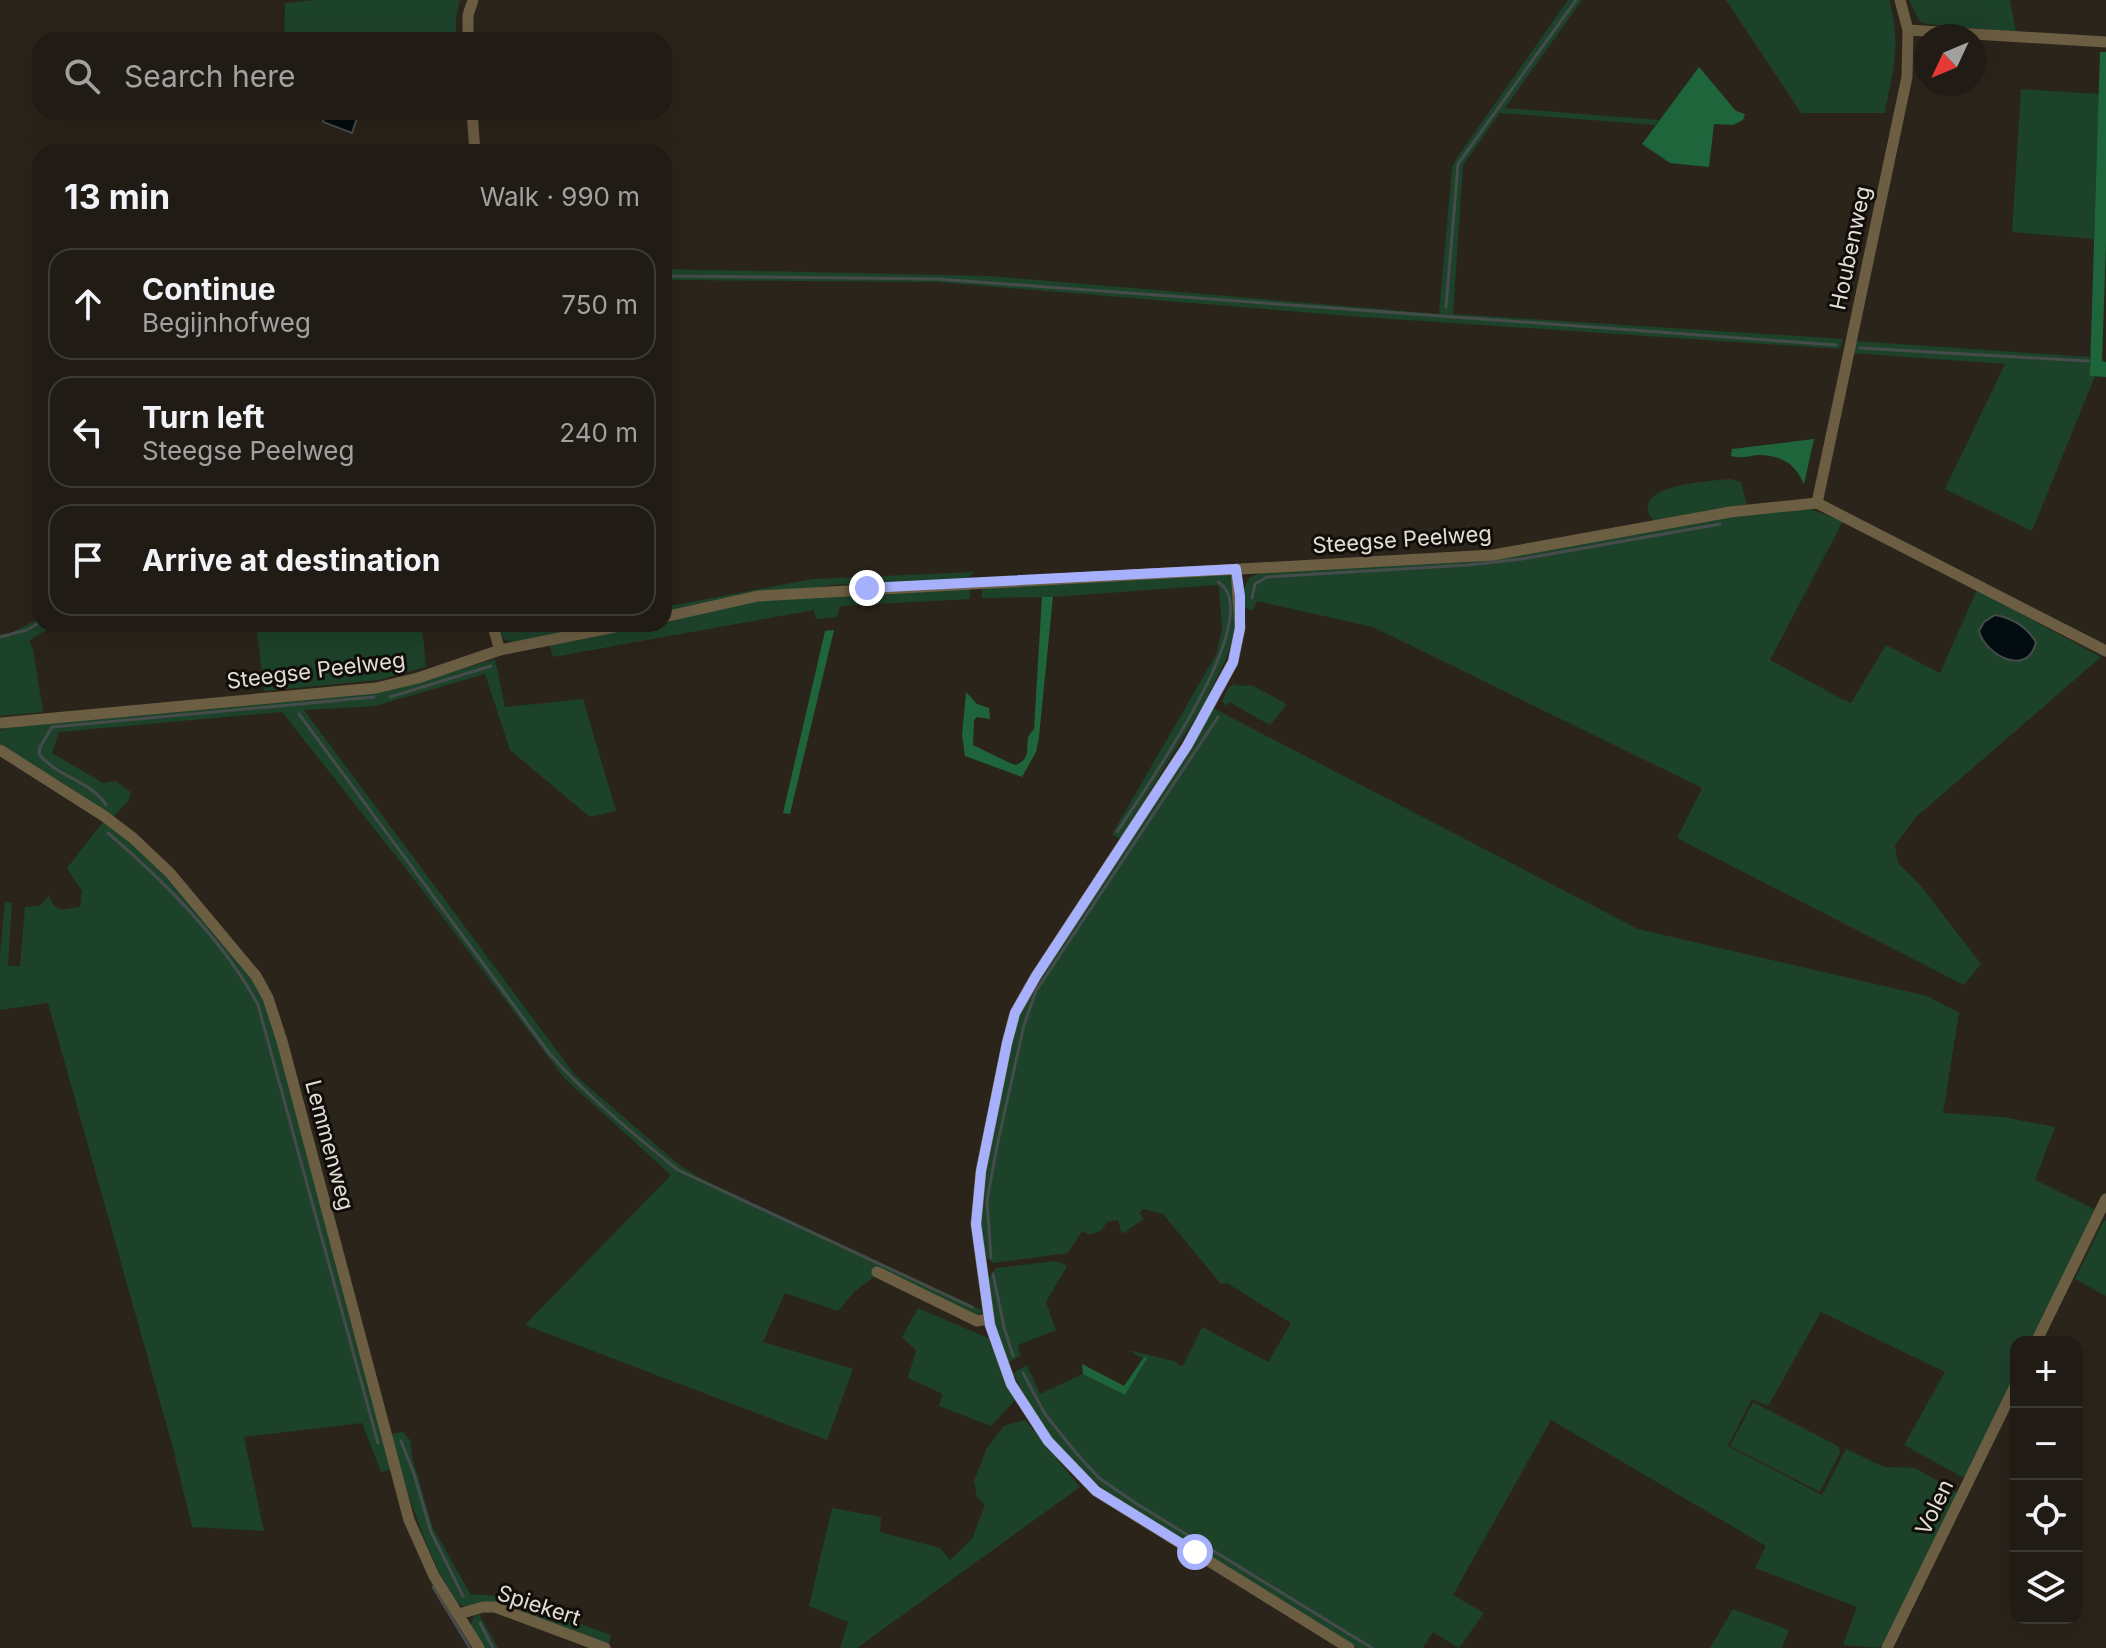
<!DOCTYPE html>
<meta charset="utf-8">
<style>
body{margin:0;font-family:Inter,sans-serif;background:#2d2822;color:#f1f3f6}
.controls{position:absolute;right:24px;bottom:24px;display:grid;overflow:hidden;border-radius:16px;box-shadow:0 8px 32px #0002}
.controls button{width:72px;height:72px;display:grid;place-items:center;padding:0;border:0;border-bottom:2px solid #3d3934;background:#201b14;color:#f1f3f6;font:40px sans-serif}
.compass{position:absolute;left:1914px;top:24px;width:72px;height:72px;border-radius:50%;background:#201b14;box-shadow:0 8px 32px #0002;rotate:226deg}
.stop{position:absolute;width:24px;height:24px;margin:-18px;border:6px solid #a7b0fc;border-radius:50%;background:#fff}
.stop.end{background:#a7b0fc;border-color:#fff;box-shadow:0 2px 8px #0008}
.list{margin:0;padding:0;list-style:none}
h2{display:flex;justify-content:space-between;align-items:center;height:104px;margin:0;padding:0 32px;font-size:34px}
h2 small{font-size:26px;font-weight:400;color:#a2a1a0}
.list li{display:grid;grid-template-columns:52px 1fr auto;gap:24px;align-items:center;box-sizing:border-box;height:112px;margin:0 16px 16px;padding:0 16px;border:2px solid #3d3934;border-radius:24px}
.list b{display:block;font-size:30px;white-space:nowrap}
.list p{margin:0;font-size:26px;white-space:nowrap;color:#a2a1a0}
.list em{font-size:26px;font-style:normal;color:#a2a1a0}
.icon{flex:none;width:44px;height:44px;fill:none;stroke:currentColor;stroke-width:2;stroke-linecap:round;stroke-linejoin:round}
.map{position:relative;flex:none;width:2106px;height:1648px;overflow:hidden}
.search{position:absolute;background:#201b14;box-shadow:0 8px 32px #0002;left:32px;top:32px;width:640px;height:88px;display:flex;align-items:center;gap:20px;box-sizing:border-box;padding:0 28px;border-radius:24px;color:#a2a1a0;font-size:30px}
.panel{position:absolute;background:#201b14;box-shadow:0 8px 32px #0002;left:32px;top:144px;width:640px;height:488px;border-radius:24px}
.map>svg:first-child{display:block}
.green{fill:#1d422a}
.forest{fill:#1f653b}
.water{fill:#030c10;stroke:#464b4c;stroke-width:2}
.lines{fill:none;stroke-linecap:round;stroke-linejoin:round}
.stream{stroke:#464b4c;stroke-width:3}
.minor{stroke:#6c5e43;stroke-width:11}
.route{stroke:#a7b0fc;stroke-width:10}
.labels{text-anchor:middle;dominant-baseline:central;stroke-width:6;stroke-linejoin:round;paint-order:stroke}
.street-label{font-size:22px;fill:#e2ddd7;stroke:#110e0a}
</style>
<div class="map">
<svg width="2106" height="1648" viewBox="0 0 2106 1648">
<rect width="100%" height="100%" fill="#2b241b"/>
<path class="green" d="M 315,0 L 460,0 L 456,18 L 456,40 L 284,40 L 285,3 Z
M 1568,0 L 1582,0 L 1505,108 L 1659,120 L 1655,125 L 1500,113 L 1463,165 L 1453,314 L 1843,339 L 1840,349 L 1362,317 L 937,282 L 664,280 L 664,269 L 990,276 L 1439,314 L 1452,167 L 1458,156 Z
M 1726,0 L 1889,0 C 1902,48 1893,66 1885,113 L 1801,113 Z
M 1909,0 L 2010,0 L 2016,32 L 1927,24 L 1920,22 Z
M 2021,89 L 2099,94 L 2094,239 L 2012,232 Z
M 1855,341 L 2090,357 L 2090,375 L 2095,376 L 2032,531 L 1945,489 L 2005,364 L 1852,353 Z
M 1731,479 L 1741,482 L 1747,506 L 1653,520 C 1626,485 1710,481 1731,479 Z
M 1810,509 L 1843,521 L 1770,660 L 1840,698 L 1851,703 L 1886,645 L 1940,673 L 1977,590 L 2101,657 L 1916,817 L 1895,845 L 1898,863 L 1921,886 L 1981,964 L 1964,985 L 1677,838 L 1702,788 L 1373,627 L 1257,601 L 1253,610 L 1244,608 L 1244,588 L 1250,577 L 1264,572 L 1535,552 L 1741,515 Z
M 975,572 L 967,578 L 832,585 L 664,613 L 664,607 L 813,579 Z
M 1221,573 L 1230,576 L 1233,582 L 1235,633 L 1226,659 L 1202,707 L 1120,839 L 1112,834 L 1216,655 L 1222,629 L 1219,587 L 1216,585 L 1053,597 L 982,598 L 982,589 L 985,585 Z
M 970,587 L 970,599 L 840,606 L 837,617 L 816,619 L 814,610 L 553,657 L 549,644 L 642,624 L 664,624 L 664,619 L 791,595 Z
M 40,618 L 40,624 L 56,624 L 29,641 L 33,649 L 43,712 L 0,716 L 0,635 L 13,632 Z
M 256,624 L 422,624 L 426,667 L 378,680 L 264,691 Z
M 495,624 L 506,624 L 511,630 L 523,631 L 571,624 L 614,624 C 592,629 524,650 506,640 C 501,636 497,630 495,624 Z
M 495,659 L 505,707 L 583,699 L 616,811 L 590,817 L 510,750 L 485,674 L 375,706 L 304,710 L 575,1075 L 678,1164 L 702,1179 L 984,1311 L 974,1318 L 881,1272 L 855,1291 L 838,1311 L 785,1293 L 763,1342 L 853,1369 L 827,1440 L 525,1325 L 671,1175 L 564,1078 L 410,874 L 282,712 L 59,732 L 52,753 L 103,783 L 115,781 L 131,792 L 129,800 L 113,817 L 60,781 L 33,767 L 0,743 L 0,731 L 4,728 L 394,689 Z
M 1234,684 L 1240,686 L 1251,685 L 1287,704 L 1270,725 L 1229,702 L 1226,706 L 1222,701 L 1229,687 Z
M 1213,708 L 1638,929 L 1927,996 L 1959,1013 L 1943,1113 L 2003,1117 L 2055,1127 L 2035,1180 L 2096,1210 L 2031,1342 L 2016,1342 L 2016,1375 L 2004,1405 L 1964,1478 L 1904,1445 L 1945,1372 L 1821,1312 L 1768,1406 L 1752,1399 L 1728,1446 L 1822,1495 L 1846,1449 L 1884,1467 L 1915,1468 L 1958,1493 L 1884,1644 L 1878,1648 L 1843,1645 L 1857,1607 L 1755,1568 L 1766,1546 L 1551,1420 L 1453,1595 L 1484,1613 L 1459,1648 L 1433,1632 L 1423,1648 L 1357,1648 L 1139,1514 L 1092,1480 L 1054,1441 L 1027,1400 L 1013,1373 L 1027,1365 L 1040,1394 L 1083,1374 L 1125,1395 L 1144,1357 L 1141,1358 L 1129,1350 L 1177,1362 L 1178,1365 L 1183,1366 L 1202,1327 L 1268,1362 L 1291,1323 L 1227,1283 L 1221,1284 L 1163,1214 L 1143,1209 L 1139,1213 L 1144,1219 L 1122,1234 L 1118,1220 L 1107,1222 L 1102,1230 L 1090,1235 L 1082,1231 L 1068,1253 L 993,1263 L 983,1254 L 980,1212 L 992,1137 L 1018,1019 L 1024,1003 Z
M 103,822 L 131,842 L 207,917 L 256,982 L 277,1040 L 390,1470 L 381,1472 L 362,1423 L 244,1437 L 264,1531 L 192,1527 L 172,1444 L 48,1003 L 0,1010 L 0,956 L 5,901 L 12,903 L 8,966 L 20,966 L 25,907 L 40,906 L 49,895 C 56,915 62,909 80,907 L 82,891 L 67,868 Z
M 2104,1220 L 2106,1221 L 2106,1296 L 2075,1279 Z
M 1056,1261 L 1067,1266 L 1046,1302 L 1056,1330 L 1018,1345 L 1021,1356 L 1009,1362 L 993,1320 L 988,1279 L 996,1268 Z
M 918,1308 L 988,1338 L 1015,1400 L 991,1426 L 939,1406 L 943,1394 L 908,1378 L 916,1350 L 902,1337 Z
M 1753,1402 L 1838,1446 L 1840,1453 L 1820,1492 L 1730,1446 Z
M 1025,1420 L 1080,1487 L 857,1648 L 840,1648 L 848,1622 L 809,1606 L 832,1508 L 881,1517 L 880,1532 L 940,1548 L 950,1560 L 972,1539 L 985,1505 L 977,1497 L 974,1481 L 987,1448 L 1004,1426 Z
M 403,1432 L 410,1440 L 412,1457 L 433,1528 L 471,1595 C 520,1592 565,1620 611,1635 L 609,1644 L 520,1611 L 462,1606 L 456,1602 C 423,1548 408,1494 390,1434 Z
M 1733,1609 L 1789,1630 L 1782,1648 L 1710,1648 Z
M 479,1614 L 498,1648 L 481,1648 L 471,1625 L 473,1618 Z"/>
<path class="forest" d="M 2100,52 L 2106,52 L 2106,243 L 2102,361 L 2106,362 L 2106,377 L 2090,376 L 2090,370 Z
M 1699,67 L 1736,111 L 1745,114 L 1743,120 L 1733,125 L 1714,124 L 1709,167 L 1670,163 L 1642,144 Z
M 1814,439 L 1804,484 C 1795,463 1781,455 1757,455 C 1748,456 1741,459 1731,456 L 1732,449 Z
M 1042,597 L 1053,597 L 1039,737 L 1036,752 L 1022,777 L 965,756 L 962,735 L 966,692 L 977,704 L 989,708 L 990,719 L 977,717 L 974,720 L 973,745 L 1010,763 L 1016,765 C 1031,758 1026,750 1028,737 L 1034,729 Z
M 834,630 L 790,814 L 783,813 L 825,631 Z
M 1144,1357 L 1147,1358 L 1125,1395 L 1083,1374 L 1082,1364 L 1124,1386 Z"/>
<path class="water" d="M 326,112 L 359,112 L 352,133 L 323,122 Z
M 1995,615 C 2013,618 2026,626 2036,642 C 2028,678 1985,655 1979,631 L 1984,622 Z"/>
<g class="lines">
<path class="stream" d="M 664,276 L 938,279 L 1836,345
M 1446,307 L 1458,164 L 1576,0
M 1860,348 L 2088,361
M 1252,598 L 1255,584 L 1267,577 L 1468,565 L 1522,559 L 1720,524
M 0,637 L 27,630 L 40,622
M 390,697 L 491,666
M 299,714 L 549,1053 C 587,1096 632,1133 678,1170 L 972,1307
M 106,805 C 91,781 57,777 39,754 L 40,747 L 52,727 L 374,697
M 1117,832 C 1140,796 1271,614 1218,582
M 108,833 C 162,879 225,942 258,1005 L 378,1443
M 991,1258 L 987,1201 L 997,1146 L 1024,1025 L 1036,991 L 1218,717
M 993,1274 L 1004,1327 L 1013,1356
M 1023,1373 L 1045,1414 L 1077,1454 L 1099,1478 L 1137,1504 L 1372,1648
M 401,1441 L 414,1474 L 431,1532 L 463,1596
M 433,1587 L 470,1648
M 480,1623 L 493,1648"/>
<path class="minor" d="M 1908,30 L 2106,42
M 468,40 L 468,15 L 473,0
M 472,112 L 475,152
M 1817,503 L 1907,77 L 1908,30 L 1900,0
M 1236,569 L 1240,628 L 1233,662 L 1187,746 L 1036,976 L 1015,1013 L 1007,1043 L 981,1171 L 976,1224 L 990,1325 L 1011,1384 L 1048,1441 L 1096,1491 L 1349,1648
M 664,617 L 758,596 L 1493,555 L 1730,512 L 1817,503 L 2106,651
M 492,624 L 500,650
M 0,723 L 376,688 L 418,678 L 500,650 L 630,624
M 0,750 L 104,816 L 133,838 L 170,873 L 256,976 L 268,998 L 282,1041 L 409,1520 L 434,1576 L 479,1648
M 877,1272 L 977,1321 L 989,1319
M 2036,1342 L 2106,1199
M 459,1614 L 483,1607 L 495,1607 L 605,1648
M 1887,1648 L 2016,1384"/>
</g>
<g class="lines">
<path class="route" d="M 867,588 L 1236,569 L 1240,596 L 1240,628 L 1233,662 L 1187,746 L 1036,976 L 1015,1013 L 1007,1043 L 981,1171 L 976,1224 L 990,1325 L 1011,1384 L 1048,1441 L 1096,1491 L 1195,1552"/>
</g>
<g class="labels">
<g class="street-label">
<text transform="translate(1850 248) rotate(-78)">Houbenweg</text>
<text transform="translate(1402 539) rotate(-4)">Steegse Peelweg</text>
<text transform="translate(316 670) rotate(-7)">Steegse Peelweg</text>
<text transform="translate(330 1145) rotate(75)">Lemmenweg</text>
<text transform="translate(1934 1507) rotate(-64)">Volen</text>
<text transform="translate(539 1605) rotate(18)">Spiekert</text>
</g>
</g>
</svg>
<div class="controls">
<button>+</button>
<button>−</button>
<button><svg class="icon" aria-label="locate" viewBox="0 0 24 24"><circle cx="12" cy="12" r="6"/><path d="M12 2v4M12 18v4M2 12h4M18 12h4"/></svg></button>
<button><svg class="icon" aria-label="layers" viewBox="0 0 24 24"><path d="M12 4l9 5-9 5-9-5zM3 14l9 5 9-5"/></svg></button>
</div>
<svg class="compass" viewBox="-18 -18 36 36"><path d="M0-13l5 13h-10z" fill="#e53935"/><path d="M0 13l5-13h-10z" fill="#a2a1a0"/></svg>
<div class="stop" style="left:1195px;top:1552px"></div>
<div class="stop end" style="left:867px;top:588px"></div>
<div class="search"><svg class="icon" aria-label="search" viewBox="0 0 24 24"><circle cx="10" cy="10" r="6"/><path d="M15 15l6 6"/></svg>Search here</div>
<section class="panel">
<h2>13 min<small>Walk · 990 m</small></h2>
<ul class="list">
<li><svg class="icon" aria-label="ahead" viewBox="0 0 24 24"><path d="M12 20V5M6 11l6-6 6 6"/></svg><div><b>Continue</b><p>Begijnhofweg</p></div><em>750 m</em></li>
<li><svg class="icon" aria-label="left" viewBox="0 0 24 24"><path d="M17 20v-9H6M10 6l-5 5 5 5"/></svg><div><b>Turn left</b><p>Steegse Peelweg</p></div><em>240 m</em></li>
<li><svg class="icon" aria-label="arrive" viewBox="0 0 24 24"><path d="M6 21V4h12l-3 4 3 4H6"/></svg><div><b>Arrive at destination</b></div></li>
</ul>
</section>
</div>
